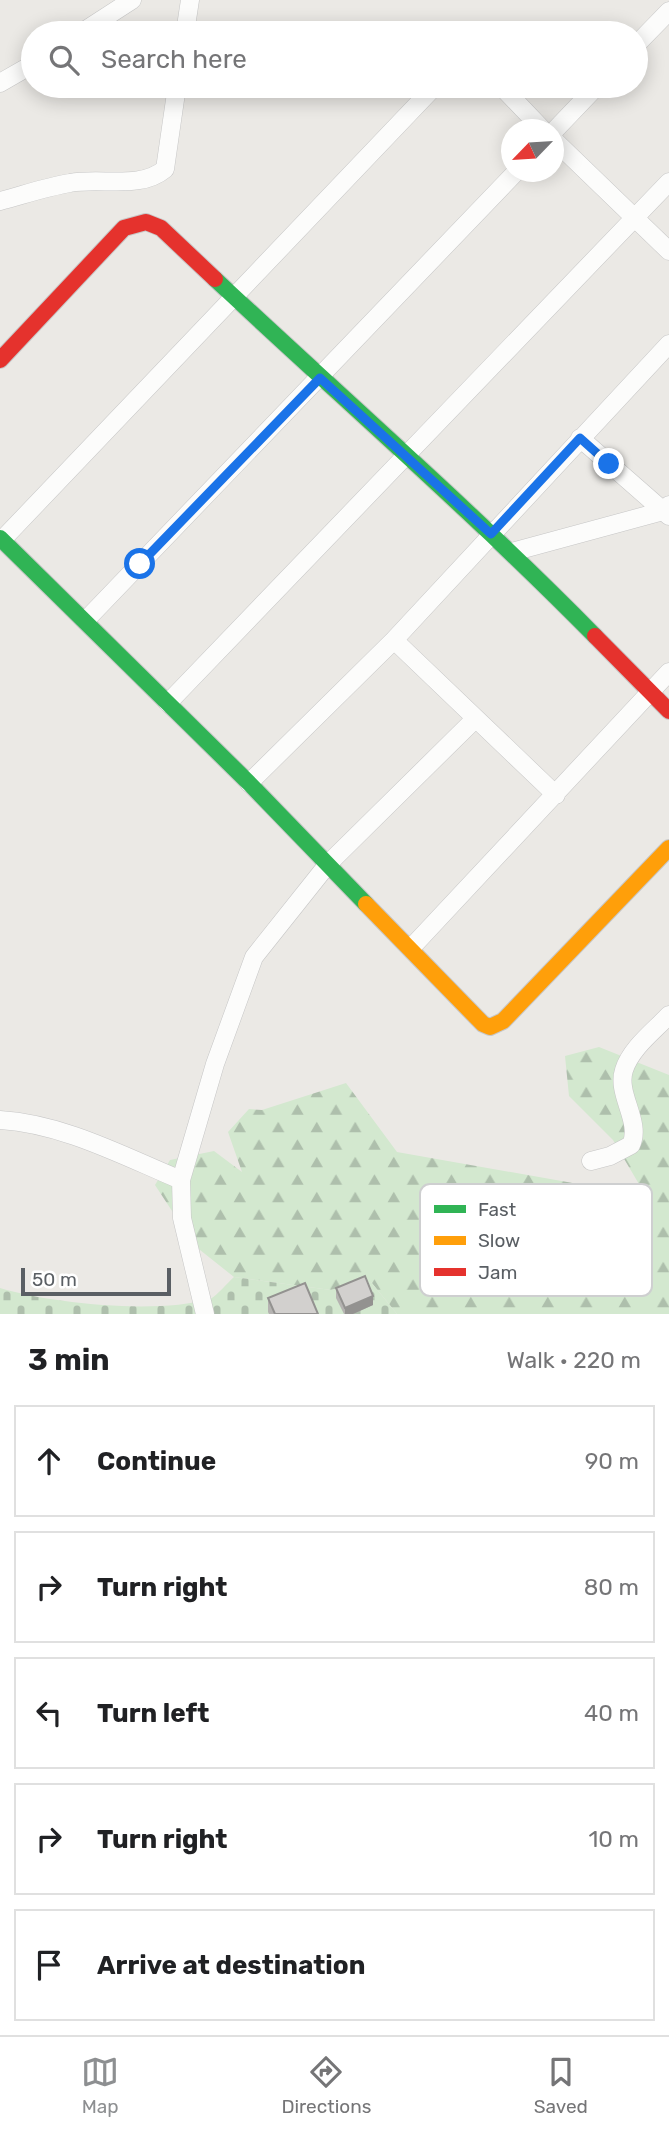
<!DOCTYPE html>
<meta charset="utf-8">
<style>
body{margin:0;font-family:Rubik,sans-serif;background:#f6f6f6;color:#202124}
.compass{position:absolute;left:501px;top:119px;width:63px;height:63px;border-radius:50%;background:#fff;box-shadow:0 4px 18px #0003;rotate:245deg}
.scale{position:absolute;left:21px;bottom:18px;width:150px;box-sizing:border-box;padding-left:7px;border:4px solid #5a5f64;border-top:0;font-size:19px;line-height:24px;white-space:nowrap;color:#5a5f64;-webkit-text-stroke:5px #fff;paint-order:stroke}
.stop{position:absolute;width:21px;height:21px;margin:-16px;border:5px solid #1a73e8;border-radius:50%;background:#fff}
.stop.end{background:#1a73e8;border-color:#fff;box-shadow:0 2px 7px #0008}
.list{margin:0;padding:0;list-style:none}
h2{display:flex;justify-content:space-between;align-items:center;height:91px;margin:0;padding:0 28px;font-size:30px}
h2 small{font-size:23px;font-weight:400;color:#757577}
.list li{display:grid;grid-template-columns:46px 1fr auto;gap:21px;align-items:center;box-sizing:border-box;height:112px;margin:0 14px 14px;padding:0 14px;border:2px solid #e0e0e0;border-radius:0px}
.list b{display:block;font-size:26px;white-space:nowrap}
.list em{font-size:23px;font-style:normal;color:#757577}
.icon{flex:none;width:38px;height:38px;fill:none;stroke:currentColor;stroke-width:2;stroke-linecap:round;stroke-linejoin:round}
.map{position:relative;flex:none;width:669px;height:1314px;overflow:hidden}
.search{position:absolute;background:#fff;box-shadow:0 4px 18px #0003;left:21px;right:21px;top:21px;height:77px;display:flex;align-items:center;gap:18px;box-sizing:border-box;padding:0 24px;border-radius:38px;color:#757577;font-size:26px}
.sheet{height:721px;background:#fff}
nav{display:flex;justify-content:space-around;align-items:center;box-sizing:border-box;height:98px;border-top:2px solid #e0e0e0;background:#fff;font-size:19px;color:#757577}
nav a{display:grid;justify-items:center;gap:4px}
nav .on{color:#8d8f91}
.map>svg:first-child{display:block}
.forest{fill:url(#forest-firs)}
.cemetery{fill:url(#cemetery-stones)}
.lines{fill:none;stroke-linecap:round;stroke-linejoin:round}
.street-casing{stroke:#c6c6c6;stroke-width:19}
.fast-casing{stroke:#c7c7c7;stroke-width:18}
.slow-casing{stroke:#c7c7c7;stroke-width:18}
.jam-casing{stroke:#c7c7c7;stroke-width:18}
.street{stroke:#fcfcfb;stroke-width:18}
.fast{stroke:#30b455;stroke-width:16}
.slow{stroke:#ff9f0a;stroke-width:16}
.jam{stroke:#e5322d;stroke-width:16}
.wall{fill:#b5b3b1}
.shaded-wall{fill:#939290}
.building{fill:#d2d0ce;stroke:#939290;stroke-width:2}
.route{stroke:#1a73e8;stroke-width:9}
.key{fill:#fff;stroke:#cecfd0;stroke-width:2}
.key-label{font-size:19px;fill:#5a5f64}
</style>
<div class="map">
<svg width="669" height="1314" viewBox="0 0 669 1314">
<defs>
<pattern id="forest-firs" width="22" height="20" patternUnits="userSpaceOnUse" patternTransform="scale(1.75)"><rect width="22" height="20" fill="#d3e8cf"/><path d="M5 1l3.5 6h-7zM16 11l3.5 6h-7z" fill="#aebfac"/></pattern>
<pattern id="cemetery-stones" width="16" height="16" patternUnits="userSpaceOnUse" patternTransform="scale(1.75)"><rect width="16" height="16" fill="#d3e8cf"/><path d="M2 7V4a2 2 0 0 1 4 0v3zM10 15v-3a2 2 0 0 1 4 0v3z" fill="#aebfac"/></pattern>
</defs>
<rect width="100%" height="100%" fill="#ebe9e5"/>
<path class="forest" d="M 599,1047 L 669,1075 L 669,1314 L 397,1314 L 371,1282 L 331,1290 L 234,1277 L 195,1246 L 155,1185 L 170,1160 L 214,1151 L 242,1172 L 228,1132 L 249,1109 L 262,1110 L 346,1083 L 397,1152 L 646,1196 L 613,1140 L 569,1096 L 565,1056 Z"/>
<path class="cemetery" d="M 234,1277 L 331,1290 L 371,1282 L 397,1314 L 0,1314 L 0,1288 C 53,1304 157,1314 210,1299 C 218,1295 227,1283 234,1277 Z"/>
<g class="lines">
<defs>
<path id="street" d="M 81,33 L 132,0
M 185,33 L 190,0
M 636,45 L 669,11
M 0,83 L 33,64
M 501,86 L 543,130
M 554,131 L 597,86
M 554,140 L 669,251
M 0,201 C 23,195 46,187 70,183 C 101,177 140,190 165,169 L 177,86
M 580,438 L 669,516
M 2,540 L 435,86
M 512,552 L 663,511 L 669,505
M 86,620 L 516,172
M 394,640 L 556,795
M 168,703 L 669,182
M 249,783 L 394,640 L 669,344
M 411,948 L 669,672
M 0,1120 C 64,1124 123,1156 181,1180
M 591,1161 L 610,1156 L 631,1145 C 642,1122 616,1094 624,1070 C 631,1048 654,1031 669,1015
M 205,1314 L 182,1218 L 181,1180 L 215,1064 L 254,957 L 328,864 L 475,719"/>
<path id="fast" d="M 215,279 C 342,398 473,512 595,636
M 0,538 L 249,783 L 366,904"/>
<path id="slow" d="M 366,904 L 483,1024 L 490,1027 L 503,1021 L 669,848"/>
<path id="jam" d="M 0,360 L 124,228 L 146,222 L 161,228 L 215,279
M 595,636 L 669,711"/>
</defs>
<use href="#street" class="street-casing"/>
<use href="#fast" class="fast-casing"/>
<use href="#slow" class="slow-casing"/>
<use href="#jam" class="jam-casing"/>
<use href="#street" class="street"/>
<use href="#fast" class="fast"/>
<use href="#slow" class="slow"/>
<use href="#jam" class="jam"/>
</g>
<path class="wall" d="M 336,1288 L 373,1305 L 353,1314 L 344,1314 L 336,1298 Z
M 268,1298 L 318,1314 L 269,1314 L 268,1312 Z"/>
<path class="shaded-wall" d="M 373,1296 L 373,1305 L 353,1314 L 345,1314 L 345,1308 Z"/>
<path class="building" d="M 365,1276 L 373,1296 L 345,1308 L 336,1288 Z
M 305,1283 L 318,1314 L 275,1314 L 268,1298 Z"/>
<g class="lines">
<path class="route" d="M 140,564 L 320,378 L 491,534 L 580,438 L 609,464"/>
</g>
<rect x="420" y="1184" width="232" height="112" rx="10" class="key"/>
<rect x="434" y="1205" width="32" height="8" fill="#30b455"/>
<rect x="434" y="1236" width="32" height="9" fill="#ff9f0a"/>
<rect x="434" y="1268" width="32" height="8" fill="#e5322d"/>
<g class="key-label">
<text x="478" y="1216">Fast</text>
<text x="478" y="1247">Slow</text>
<text x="478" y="1279">Jam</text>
</g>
</svg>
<svg class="compass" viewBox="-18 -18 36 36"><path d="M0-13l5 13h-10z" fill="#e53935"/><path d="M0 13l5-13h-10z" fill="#757577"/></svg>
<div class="scale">50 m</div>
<div class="stop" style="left:140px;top:564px"></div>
<div class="stop end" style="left:609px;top:464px"></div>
<div class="search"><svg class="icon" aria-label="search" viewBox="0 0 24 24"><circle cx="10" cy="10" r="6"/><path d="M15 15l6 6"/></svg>Search here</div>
</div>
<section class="sheet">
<h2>3 min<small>Walk · 220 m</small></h2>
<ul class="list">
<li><svg class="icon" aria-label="ahead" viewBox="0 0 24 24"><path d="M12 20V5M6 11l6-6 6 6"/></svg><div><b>Continue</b></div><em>90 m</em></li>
<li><svg class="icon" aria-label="right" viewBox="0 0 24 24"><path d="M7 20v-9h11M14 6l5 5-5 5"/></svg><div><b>Turn right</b></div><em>80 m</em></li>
<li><svg class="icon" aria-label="left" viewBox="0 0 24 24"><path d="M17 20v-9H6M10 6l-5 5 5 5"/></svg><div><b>Turn left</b></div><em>40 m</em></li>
<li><svg class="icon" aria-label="right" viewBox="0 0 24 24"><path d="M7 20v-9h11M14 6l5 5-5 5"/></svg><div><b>Turn right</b></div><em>10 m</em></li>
<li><svg class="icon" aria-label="arrive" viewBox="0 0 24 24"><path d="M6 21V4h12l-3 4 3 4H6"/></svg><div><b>Arrive at destination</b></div></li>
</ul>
</section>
<nav>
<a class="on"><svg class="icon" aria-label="map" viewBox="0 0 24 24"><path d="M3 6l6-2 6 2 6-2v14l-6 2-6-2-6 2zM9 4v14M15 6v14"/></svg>Map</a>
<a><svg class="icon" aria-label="directions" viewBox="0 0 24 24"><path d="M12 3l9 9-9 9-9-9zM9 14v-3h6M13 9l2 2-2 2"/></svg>Directions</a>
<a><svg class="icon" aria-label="saved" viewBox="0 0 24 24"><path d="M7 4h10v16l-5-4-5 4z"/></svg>Saved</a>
</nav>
